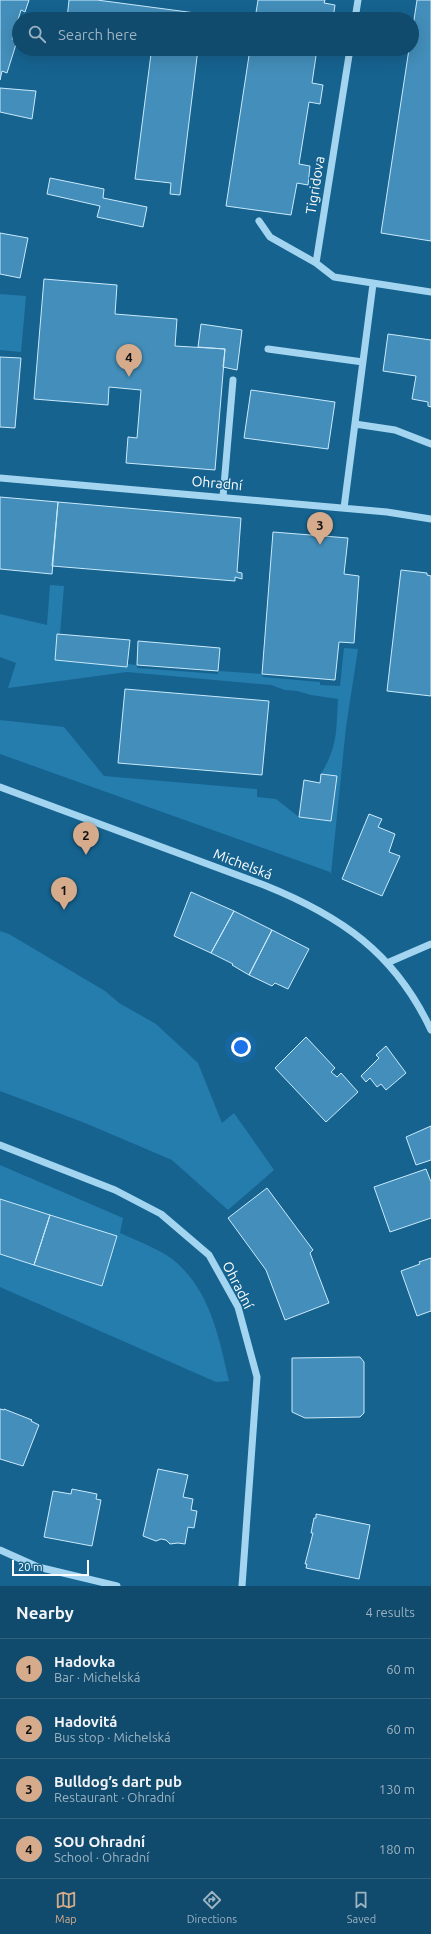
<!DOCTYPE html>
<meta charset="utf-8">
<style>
body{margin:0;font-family:Ubuntu,sans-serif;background:#1e5474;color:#f1f3f6}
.scale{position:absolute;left:12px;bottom:10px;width:77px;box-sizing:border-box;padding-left:4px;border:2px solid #fff;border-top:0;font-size:11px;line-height:14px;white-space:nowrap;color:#fff;-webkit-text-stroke:3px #166390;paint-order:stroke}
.you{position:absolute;left:241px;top:1047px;width:14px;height:14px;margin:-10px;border:3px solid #fff;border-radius:50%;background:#1a73e8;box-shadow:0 0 0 6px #1a73e833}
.badge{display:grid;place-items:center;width:26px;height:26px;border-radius:50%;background:#d6ab8b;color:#111;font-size:13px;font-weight:700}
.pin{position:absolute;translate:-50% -33px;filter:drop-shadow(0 1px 2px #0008)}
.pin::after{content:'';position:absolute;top:21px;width:14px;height:12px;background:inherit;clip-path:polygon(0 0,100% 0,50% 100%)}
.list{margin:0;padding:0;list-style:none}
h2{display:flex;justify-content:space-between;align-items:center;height:52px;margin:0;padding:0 16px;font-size:17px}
h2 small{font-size:13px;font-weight:400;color:#9cb3c2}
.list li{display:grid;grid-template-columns:26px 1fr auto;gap:12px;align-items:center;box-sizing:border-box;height:60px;padding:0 16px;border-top:1px solid #30627f}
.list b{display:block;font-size:15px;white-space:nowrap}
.list p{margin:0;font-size:13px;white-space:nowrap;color:#9cb3c2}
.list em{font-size:13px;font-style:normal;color:#9cb3c2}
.icon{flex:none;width:22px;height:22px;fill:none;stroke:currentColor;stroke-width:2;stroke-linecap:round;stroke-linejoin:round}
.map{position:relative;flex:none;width:431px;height:1586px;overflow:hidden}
.search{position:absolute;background:#104a6c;box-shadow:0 4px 16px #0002;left:12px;right:12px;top:12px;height:44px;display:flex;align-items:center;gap:10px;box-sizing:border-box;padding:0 14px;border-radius:22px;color:#9cb3c2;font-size:15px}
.sheet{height:292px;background:#104a6c}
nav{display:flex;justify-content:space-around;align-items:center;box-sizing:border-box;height:56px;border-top:1px solid #30627f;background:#104a6c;font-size:11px;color:#9cb3c2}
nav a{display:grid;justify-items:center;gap:2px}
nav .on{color:#d6ab8b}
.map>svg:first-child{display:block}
.green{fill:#257dad}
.building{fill:#438eba;stroke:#caeafc}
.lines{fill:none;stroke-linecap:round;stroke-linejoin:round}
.minor{stroke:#a3d5f0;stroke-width:7}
.labels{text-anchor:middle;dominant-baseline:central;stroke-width:3;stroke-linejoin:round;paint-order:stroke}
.street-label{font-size:14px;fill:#fff;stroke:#166390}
</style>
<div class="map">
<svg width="431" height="1586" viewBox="0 0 431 1586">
<rect width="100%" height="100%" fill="#166390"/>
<path class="green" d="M 0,294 L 26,296 L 21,352 L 0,350 Z
M 50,585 L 64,586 L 60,634 L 57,634 L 55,660 L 127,667 L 128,664 L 137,665 L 137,668 L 218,674 L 218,671 L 262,674 L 263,677 L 320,682 L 320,685 L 340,686 L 344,648 L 358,649 L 346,727 L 331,874 L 330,872 L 0,754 L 0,720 L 64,727 L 104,776 L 257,789 L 257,797 L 276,799 L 299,817 L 331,820 L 337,777 L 321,774 C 338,745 336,732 338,699 L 311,695 L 297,691 L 285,690 L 271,685 L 127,672 L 8,688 L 16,663 L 0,657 L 0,614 L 47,625 Z
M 0,931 L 9,934 L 105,991 L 119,1003 L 156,1024 L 198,1063 L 222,1123 L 234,1113 L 274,1170 L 228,1210 L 172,1160 L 85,1123 L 0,1091 Z
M 0,1165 L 123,1218 L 120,1233 C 137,1241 163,1250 177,1263 C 211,1294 219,1338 229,1381 L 216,1382 L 0,1287 L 0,1254 L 102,1286 L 117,1236 L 0,1199 Z"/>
<path class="building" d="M 0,0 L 29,0 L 25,12 L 21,10 L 12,39 L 17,41 L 7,73 L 2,71 L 0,80 Z
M 69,0 L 97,0 L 203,14 L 202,19 L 67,19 Z
M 258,0 L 325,0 L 324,3 L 335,5 L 333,19 L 255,19 Z
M 417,0 L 431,0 L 431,241 L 381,233 L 409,49 L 412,49 L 412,33 Z
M 112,49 L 198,49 L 180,195 L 170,194 L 171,183 L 135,179 L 151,54 Z
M 250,49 L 317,49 L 312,83 L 323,85 L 320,104 L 309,102 L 299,164 L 310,166 L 308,185 L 297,183 L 291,215 L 226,206 Z
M 0,88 L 36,91 L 32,119 L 0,112 Z
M 50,178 L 104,189 L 103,198 L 147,207 L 143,227 L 97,217 L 100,206 L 47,194 Z
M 0,233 L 28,238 L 20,278 L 0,274 Z
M 44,279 L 117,285 L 115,314 L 177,319 L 175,346 L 225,349 L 215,470 L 126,463 L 128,437 L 137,438 L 141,390 L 109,387 L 108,405 L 34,399 Z
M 201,324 L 242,330 L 237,370 L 223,367 L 225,349 L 198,347 Z
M 388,334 L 431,340 L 431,407 L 428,406 L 428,402 L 412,399 L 416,376 L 383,371 Z
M 0,357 L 21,358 L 15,428 L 0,427 Z
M 251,390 L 335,402 L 328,449 L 244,438 Z
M 0,497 L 58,502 L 52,574 L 0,569 Z
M 58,502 L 241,518 L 237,572 L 242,573 L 242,579 L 235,577 L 235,581 L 52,566 Z
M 273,532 L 348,538 L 344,574 L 359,576 L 354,643 L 339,642 L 335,680 L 262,674 Z
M 401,570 L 427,573 L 427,575 L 431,576 L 431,696 L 387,691 Z
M 57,634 L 130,640 L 127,667 L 55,660 Z
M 138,641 L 220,648 L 218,671 L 137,665 Z
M 125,689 L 269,701 L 262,775 L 118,763 Z
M 321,774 L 337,776 L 331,821 L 299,817 L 304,780 L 320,783 Z
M 369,814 L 382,819 L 378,827 L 395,834 L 389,852 L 400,856 L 382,896 L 342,879 Z
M 191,892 L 234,911 L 211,953 L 174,936 Z
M 234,911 L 272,930 L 249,975 L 232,965 L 233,964 L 211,953 Z
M 272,930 L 309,949 L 288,989 L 275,983 L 272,986 L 249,975 Z
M 306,1037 L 335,1068 L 331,1072 L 337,1077 L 341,1073 L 358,1092 L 326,1122 L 275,1068 Z
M 386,1046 L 406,1073 L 386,1090 L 381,1084 L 377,1087 L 370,1078 L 366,1082 L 361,1076 L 379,1058 L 376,1055 Z
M 431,1126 L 431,1160 L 416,1165 L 406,1137 Z
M 426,1169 L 431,1182 L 431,1218 L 390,1232 L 374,1187 Z
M 267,1188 L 313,1250 L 310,1253 L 329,1303 L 285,1320 L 266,1270 L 228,1218 Z
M 0,1199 L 50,1215 L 34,1265 L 0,1254 Z
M 50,1215 L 117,1236 L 102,1286 L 34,1265 Z
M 431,1258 L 431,1311 L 417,1316 L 401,1271 L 420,1264 L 419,1262 Z
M 360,1357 L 364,1362 L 364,1413 L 360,1417 L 305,1418 L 292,1412 L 292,1358 Z
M 0,1409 L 4,1410 L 4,1409 L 32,1420 L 31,1421 L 39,1425 L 23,1466 L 0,1459 Z
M 158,1469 L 188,1475 L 183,1497 L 193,1499 L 191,1510 L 197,1511 L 194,1528 L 188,1527 L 185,1544 L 178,1543 L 170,1544 L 166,1540 L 161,1539 L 156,1541 L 143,1536 Z
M 72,1489 L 97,1494 L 96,1499 L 101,1500 L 92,1546 L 44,1537 L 53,1491 L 71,1494 Z
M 316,1514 L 370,1525 L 359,1579 L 306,1568 L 307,1564 L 305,1564 L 313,1533 L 311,1533 L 314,1518 L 316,1518 Z"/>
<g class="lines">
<path class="minor" d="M 355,19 L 358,0
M 350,49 L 316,263 L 334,277 L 431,292
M 259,221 L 270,237 L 316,263
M 268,349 L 363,362
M 355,424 L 395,430 L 431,444
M 0,478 L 387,512 L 431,519
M 223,497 L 233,380
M 344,508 L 373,284
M 0,787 L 264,885 C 341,916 395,953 431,1030
M 387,963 L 431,944
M 0,1145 L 115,1190 L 161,1214 L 209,1255 L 238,1307 L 257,1377 L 242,1586
M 0,1550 L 38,1567 L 117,1586"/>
</g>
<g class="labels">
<g class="street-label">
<text transform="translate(315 185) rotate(-81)">Tigridova</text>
<text transform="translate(217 483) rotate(5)">Ohradní</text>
<text transform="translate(243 864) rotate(21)">Michelská</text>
<text transform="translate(238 1285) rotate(63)">Ohradní</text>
</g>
</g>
</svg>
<div class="scale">20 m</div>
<div class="you"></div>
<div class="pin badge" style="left:64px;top:910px">1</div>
<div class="pin badge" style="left:86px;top:855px">2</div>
<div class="pin badge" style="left:320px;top:545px">3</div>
<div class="pin badge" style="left:129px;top:377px">4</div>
<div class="search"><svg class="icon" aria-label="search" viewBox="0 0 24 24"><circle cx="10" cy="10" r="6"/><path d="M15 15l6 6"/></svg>Search here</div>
</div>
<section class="sheet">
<h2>Nearby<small>4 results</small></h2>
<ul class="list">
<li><span class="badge">1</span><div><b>Hadovka</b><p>Bar · Michelská</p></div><em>60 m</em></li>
<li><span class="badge">2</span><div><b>Hadovitá</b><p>Bus stop · Michelská</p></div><em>60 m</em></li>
<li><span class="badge">3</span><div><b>Bulldog’s dart pub</b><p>Restaurant · Ohradní</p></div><em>130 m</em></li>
<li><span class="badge">4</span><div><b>SOU Ohradní</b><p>School · Ohradní</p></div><em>180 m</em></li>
</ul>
</section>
<nav>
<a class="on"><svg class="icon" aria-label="map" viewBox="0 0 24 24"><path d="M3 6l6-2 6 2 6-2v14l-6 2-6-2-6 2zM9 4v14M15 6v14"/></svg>Map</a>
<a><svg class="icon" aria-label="directions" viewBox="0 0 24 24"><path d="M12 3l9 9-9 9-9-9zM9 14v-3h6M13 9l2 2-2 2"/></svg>Directions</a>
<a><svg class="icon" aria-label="saved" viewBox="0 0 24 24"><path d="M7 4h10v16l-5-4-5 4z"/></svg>Saved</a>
</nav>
